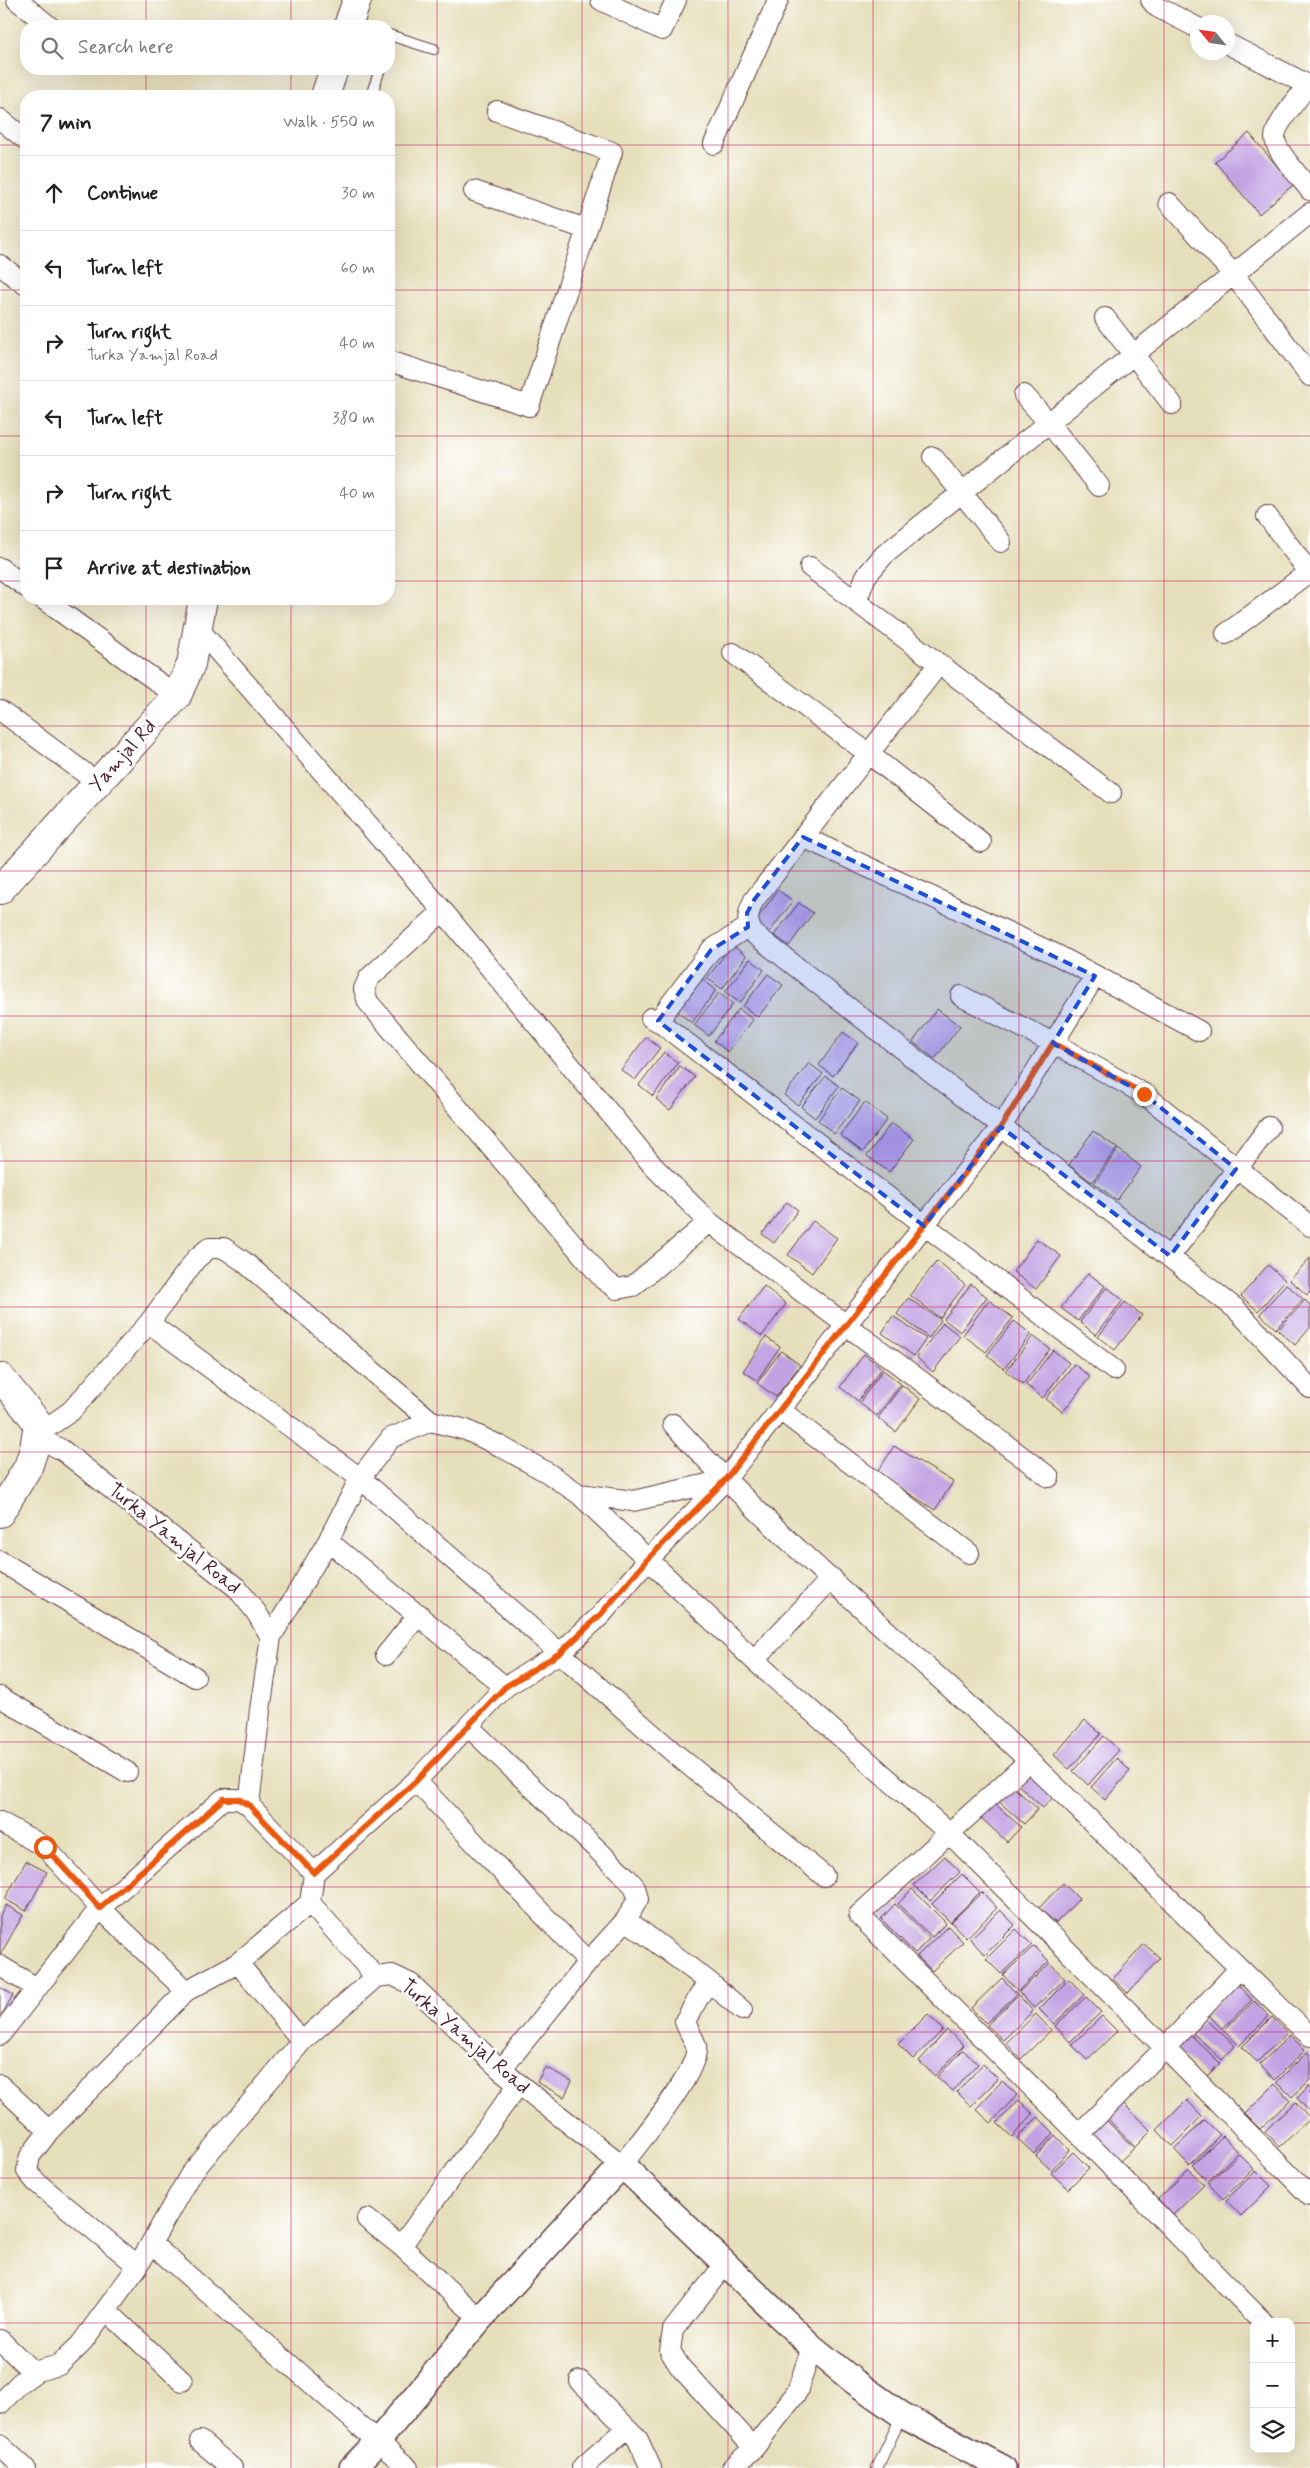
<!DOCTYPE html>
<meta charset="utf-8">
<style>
body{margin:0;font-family:Mynerve,sans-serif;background:#f6f6f6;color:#222}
.controls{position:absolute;right:15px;bottom:15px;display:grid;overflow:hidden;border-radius:10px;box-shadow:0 5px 20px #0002}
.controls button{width:45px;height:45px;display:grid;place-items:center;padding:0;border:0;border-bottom:1px solid #e0e0e0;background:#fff;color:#222;font:25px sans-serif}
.compass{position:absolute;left:1190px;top:15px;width:45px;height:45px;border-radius:50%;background:#fff;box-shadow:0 5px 20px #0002;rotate:299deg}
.stop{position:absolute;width:15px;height:15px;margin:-11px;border:4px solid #ea580c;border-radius:50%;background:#fff}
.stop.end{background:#ea580c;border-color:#fff;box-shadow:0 1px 5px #0008}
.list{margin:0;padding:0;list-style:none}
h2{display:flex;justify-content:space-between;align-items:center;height:65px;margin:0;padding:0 20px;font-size:21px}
h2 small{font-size:16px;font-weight:400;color:#767676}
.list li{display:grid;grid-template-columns:32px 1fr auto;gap:15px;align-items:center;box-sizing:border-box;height:75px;padding:0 20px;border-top:1px solid #e0e0e0}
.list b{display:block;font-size:19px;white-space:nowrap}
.list p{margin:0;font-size:16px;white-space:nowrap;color:#767676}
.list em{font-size:16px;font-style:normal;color:#767676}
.icon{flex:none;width:28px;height:28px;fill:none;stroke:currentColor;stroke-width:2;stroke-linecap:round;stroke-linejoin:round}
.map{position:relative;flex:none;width:1310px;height:2468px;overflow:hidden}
.search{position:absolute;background:#fff;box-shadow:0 5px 20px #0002;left:20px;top:20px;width:375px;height:55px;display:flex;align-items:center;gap:12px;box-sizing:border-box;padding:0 18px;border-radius:20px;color:#767676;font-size:19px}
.panel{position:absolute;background:#fff;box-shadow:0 5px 20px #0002;left:20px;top:90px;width:375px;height:515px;border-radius:20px}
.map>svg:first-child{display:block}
.building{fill:#c2a2e3}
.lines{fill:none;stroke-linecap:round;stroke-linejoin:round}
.service-casing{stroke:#613c41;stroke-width:12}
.minor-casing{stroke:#613c41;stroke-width:22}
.tertiary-casing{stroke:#613c41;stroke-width:28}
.secondary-casing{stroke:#613c41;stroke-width:30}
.service{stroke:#fff;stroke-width:10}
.minor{stroke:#fff;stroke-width:20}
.tertiary{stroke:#fff;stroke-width:25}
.secondary{stroke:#fff;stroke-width:28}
.route{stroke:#ea580c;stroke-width:6}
.marked{fill:#1d4ed8;fill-opacity:0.2;stroke:#1d4ed8;stroke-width:4;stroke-dasharray:10 6;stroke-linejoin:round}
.grid{fill:none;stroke:#c2185b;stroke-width:1;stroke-opacity:0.55}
.labels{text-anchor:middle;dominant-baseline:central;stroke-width:5;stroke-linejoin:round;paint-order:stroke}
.street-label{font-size:20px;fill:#4a1f2b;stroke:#fff}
</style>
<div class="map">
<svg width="1310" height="2468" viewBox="0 0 1310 2468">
<rect width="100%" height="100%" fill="#fff"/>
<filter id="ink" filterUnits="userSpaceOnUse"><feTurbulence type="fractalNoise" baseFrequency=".02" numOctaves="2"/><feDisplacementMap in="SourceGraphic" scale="10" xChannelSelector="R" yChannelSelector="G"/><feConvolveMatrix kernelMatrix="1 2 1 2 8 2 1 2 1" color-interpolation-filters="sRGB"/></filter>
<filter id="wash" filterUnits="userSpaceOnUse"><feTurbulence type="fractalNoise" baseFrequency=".0096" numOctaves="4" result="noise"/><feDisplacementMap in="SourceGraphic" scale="20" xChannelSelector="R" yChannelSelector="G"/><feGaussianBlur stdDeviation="1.12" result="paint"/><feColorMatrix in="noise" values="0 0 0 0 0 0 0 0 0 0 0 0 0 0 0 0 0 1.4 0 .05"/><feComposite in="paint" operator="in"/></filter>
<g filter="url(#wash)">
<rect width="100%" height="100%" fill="#e6dfbb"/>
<g id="blocks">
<path class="building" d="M 1249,133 L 1293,185 L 1259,214 L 1215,162 Z
M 778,890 L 793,901 L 768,934 L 754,923 Z
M 799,903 L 813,913 L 789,946 L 774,935 Z
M 732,945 L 746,956 L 722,989 L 707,978 Z
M 750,959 L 764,970 L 740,1003 L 725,992 Z
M 768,974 L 783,985 L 758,1017 L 743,1006 Z
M 701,978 L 716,990 L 692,1023 L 676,1010 Z
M 719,993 L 733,1004 L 709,1036 L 694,1025 Z
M 739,1009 L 753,1020 L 728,1052 L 714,1041 Z
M 937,1009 L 960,1026 L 935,1059 L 913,1042 Z
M 843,1032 L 858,1043 L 833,1076 L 819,1065 Z
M 646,1037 L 660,1048 L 635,1080 L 621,1070 Z
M 664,1052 L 678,1063 L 653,1096 L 639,1085 Z
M 809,1063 L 823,1074 L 798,1105 L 784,1095 Z
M 680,1066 L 695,1077 L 670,1110 L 656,1099 Z
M 826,1076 L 839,1086 L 815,1118 L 801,1107 Z
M 842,1088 L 860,1101 L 834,1134 L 818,1120 Z
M 865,1102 L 887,1119 L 863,1152 L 840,1135 Z
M 891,1123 L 914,1139 L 889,1172 L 867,1156 Z
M 1093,1131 L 1117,1148 L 1092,1182 L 1069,1165 Z
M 1118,1149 L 1141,1167 L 1117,1200 L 1094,1183 Z
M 787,1202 L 798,1210 L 774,1243 L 762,1234 Z
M 813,1221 L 837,1238 L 812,1273 L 788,1255 Z
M 1037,1239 L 1061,1256 L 1036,1289 L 1013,1272 Z
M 1310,1258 L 1310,1292 L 1307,1295 L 1290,1280 Z
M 937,1261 L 965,1285 L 940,1318 L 910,1295 Z
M 1268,1265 L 1285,1280 L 1258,1311 L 1241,1296 Z
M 1088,1273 L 1105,1286 L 1078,1321 L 1061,1308 Z
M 971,1284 L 987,1297 L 960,1332 L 944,1319 Z
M 1286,1284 L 1303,1299 L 1276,1329 L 1260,1314 Z
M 764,1286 L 786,1304 L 762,1336 L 739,1319 Z
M 1107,1287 L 1123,1300 L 1096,1335 L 1080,1322 Z
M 908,1298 L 941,1320 L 929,1338 L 897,1314 Z
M 989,1300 L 1013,1318 L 986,1352 L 963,1335 Z
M 1305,1300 L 1310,1305 L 1310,1328 L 1295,1345 L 1278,1330 Z
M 1125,1302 L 1142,1315 L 1115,1350 L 1098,1337 Z
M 893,1316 L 926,1339 L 914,1356 L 882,1333 Z
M 1014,1321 L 1031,1334 L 1004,1369 L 987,1355 Z
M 943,1323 L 960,1336 L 933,1372 L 917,1358 Z
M 1033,1336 L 1050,1349 L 1023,1384 L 1006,1371 Z
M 766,1337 L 780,1347 L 757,1380 L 743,1371 Z
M 1053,1350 L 1069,1363 L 1043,1398 L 1026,1385 Z
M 781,1351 L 800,1365 L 776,1397 L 757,1383 Z
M 864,1354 L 882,1368 L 858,1401 L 840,1387 Z
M 1074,1364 L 1090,1377 L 1063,1412 L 1046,1399 Z
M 883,1370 L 901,1384 L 877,1416 L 859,1403 Z
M 902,1385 L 920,1399 L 896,1432 L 878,1418 Z
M 894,1446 L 953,1482 L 935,1510 L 877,1473 Z
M 1085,1720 L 1101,1734 L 1069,1769 L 1054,1755 Z
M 1104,1736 L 1119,1750 L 1088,1785 L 1073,1771 Z
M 1117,1758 L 1130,1771 L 1105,1800 L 1091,1787 Z
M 1028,1766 L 1057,1793 L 1043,1808 L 1014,1781 Z
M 1009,1783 L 1038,1809 L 1024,1824 L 995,1798 Z
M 992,1801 L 1021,1827 L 1007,1842 L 979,1816 Z
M 945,1856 L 960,1872 L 930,1901 L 914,1885 Z
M 26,1861 L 47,1872 L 26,1911 L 5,1899 Z
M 962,1874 L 980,1892 L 950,1922 L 932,1904 Z
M 1063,1883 L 1079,1899 L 1056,1923 L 1039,1908 Z
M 912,1889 L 946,1923 L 932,1937 L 898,1904 Z
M 982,1892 L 997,1908 L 966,1938 L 951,1922 Z
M 895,1904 L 930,1938 L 915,1953 L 881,1919 Z
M 6,1905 L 23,1915 L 0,1955 L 0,1916 Z
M 1000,1910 L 1015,1925 L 985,1955 L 970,1939 Z
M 948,1926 L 963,1942 L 932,1971 L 917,1956 Z
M 1016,1929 L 1032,1945 L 1001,1974 L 986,1959 Z
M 1144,1944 L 1160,1958 L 1128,1993 L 1113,1979 Z
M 1034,1946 L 1049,1961 L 1018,1991 L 1003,1975 Z
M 1050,1963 L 1065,1979 L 1034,2008 L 1019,1992 Z
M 1002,1978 L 1017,1994 L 986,2023 L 971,2008 Z
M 1069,1979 L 1084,1995 L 1054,2024 L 1039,2009 Z
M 1237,1984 L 1252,2000 L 1222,2029 L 1207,2013 Z
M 0,1987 L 13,1995 L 0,2018 Z
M 1018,1995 L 1033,2011 L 1003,2040 L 987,2025 Z
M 1086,1997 L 1101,2012 L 1070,2042 L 1055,2026 Z
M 1254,2001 L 1269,2016 L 1239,2046 L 1224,2030 Z
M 928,2014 L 943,2030 L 913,2059 L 898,2044 Z
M 1036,2014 L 1051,2030 L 1021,2059 L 1006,2043 Z
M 1102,2016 L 1117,2031 L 1087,2060 L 1072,2045 Z
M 1272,2017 L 1287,2033 L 1257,2062 L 1242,2047 Z
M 1205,2018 L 1235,2046 L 1222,2060 L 1192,2032 Z
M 947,2030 L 964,2045 L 935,2076 L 919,2061 Z
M 1190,2034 L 1220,2063 L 1206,2077 L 1177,2049 Z
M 1290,2035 L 1305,2050 L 1275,2080 L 1260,2064 Z
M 963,2050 L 978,2064 L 953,2091 L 937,2077 Z
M 1307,2052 L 1310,2055 L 1310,2080 L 1292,2097 L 1277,2082 Z
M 983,2064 L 998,2079 L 971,2106 L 957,2092 Z
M 545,2067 L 572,2081 L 564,2097 L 537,2082 Z
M 1002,2081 L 1017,2095 L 991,2123 L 976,2109 Z
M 1275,2084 L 1290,2100 L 1260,2129 L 1245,2114 Z
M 1310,2085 L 1310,2112 L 1297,2098 Z
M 1019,2100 L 1033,2114 L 1012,2137 L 997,2123 Z
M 1187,2100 L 1202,2116 L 1172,2146 L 1157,2130 Z
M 1121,2101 L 1151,2131 L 1135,2147 L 1106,2117 Z
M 1295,2102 L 1310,2118 L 1280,2147 L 1265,2131 Z
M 1038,2117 L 1054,2133 L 1034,2154 L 1017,2138 Z
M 1104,2118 L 1134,2148 L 1118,2163 L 1089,2133 Z
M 1205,2120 L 1220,2135 L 1189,2165 L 1174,2149 Z
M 1055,2135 L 1069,2150 L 1051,2170 L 1036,2156 Z
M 1223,2136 L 1238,2152 L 1208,2181 L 1192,2165 Z
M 1073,2152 L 1089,2168 L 1068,2189 L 1051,2173 Z
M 1239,2154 L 1254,2169 L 1223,2199 L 1208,2183 Z
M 1189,2169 L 1204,2185 L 1173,2215 L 1158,2199 Z
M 1256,2171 L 1271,2186 L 1241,2216 L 1226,2200 Z"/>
</g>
</g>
<g filter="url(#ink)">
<use href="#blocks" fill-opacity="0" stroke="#613c41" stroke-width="1"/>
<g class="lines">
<defs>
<path id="service" d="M 389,35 L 434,49
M 371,96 L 380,69
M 877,2468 L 902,2415"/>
<path id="minor" d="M 17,0 L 49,26
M 601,0 L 662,30 L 676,0
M 1151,0 L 1157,7 L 1198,28
M 1228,44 L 1310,86
M 1308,85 C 1300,96 1274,126 1275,138 C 1275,151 1302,179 1310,190
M 0,119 L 26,140
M 714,144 L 778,0
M 474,191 L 586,229
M 1169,203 L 1234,275 L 1310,376
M 0,265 L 26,285
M 1105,318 L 1172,404
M 389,361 L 529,406 L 612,152 L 497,111
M 1024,395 L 1049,423 L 1099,486
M 933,457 L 1001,542
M 810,567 L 1111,793
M 0,568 L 26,587
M 43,599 L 177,696
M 856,602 L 866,576 L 884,555 L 1310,213
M 197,627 L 443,911 L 654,1167 L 709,1222 L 1049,1477
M 1226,634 L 1309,572 L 1267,516
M 733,653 L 869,754 L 981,842
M 939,664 L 754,900 C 748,913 745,922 754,934 L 1236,1309 L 1310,1388
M 0,710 L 98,783
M 803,837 L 1057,955 L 1199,1031
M 443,911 L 369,978 L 364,989 L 368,1002 L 603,1279 L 617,1289 L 633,1286 L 709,1222
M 961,996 L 1053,1043 L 1144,1094 L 1310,1226
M 651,1018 L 658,1021 L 1114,1370
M 658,1021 L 711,950 L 748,927
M 1170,1256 L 1269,1127
M 149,1323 L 360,1478 L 673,1752 L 824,1876
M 780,1410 L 969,1553
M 431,1421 L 243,1261 L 224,1248 L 209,1248 L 196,1259 L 149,1323 L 71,1411 L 35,1436 L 62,1450 L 237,1588 L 256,1612 L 271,1637 L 260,1710 L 249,1805 L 314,1873 L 310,1903 L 376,1977 L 392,1975 L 411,1984 L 501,2070 L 622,2165 C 639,2142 700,2072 696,2046 C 694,2038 687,2029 685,2021 L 708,1981
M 673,1424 C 783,1544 910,1648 1028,1760 C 1123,1850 1214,1946 1310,2036
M 579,1494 L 754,1660 L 950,1834 L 1165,2048 L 1310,2196
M 328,1541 L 505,1687
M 0,1561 L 195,1677
M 271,1637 L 328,1541 L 360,1478 L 391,1438 L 431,1421 L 466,1430 L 500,1446 L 548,1473 L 579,1494 L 633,1501 L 725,1480
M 386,1655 L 419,1614
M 754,1660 L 832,1578
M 0,1697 L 127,1772
M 468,1726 L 626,1877 L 635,1887 L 638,1899 L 626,1920 L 588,1962 L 501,2070
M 1029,1761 L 859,1915 L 1079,2134 L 1263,2322
M 416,1781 L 588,1962
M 0,1822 L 45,1847 L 100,1908 L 186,1991
M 314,1873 L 416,1781 L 505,1687 L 560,1653 L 601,1615 L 647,1561 L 725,1480 L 1001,1127 L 1095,976
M 626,1920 L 708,1981 L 742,2010
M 238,1963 L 302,2041
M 0,1966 L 37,1988
M 0,2035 L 100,1908 L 223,1799 L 238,1799 L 249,1805
M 0,2085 L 49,2131
M 1079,2134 L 1165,2048 L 1239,1969
M 367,2219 L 401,2246 L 480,2319
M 152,2244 L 408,2468
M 401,2246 L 519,2084
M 726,2263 L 673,2330 L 670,2351 L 680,2367 L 754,2448
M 138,2266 L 36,2182 L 27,2171 L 30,2156 L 49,2131 L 186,1991 L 238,1963 L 310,1903
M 106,2310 L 182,2381
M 0,2340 L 34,2373
M 580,2381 L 637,2438 L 651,2468
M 0,2404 L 20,2383 L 37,2371 L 59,2365 L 80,2345 L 138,2266 L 190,2175 L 302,2041 L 376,1977
M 200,2441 L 232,2468
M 0,2445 L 25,2468
M 582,2468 L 627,2428
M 732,2468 L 754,2448 L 797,2392 L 812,2347"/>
<path id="tertiary" d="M 352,2468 L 378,2441 L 480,2319 L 622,2165 L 812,2347 L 855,2382 L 902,2415 L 1003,2468"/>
<path id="secondary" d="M 348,26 L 357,0
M 325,96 L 334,69
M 0,890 L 177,696 L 191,664 L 203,599
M 0,1377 L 38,1423 L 34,1449 L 28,1467 L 0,1513"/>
</defs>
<use href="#service" class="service-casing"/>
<use href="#minor" class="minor-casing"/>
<use href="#tertiary" class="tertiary-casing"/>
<use href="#secondary" class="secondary-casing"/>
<use href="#service" class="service"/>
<use href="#minor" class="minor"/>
<use href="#tertiary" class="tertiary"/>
<use href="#secondary" class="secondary"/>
</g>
</g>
<g class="lines" filter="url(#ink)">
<path class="route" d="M 45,1847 L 100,1908 L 223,1799 L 238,1799 L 249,1805 L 314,1873 L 416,1781 L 505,1687 L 560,1653 L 601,1614 L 647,1560 L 725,1480 L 1001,1127 L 1053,1043 L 1144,1094"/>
</g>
<path class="marked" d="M 803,837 L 1095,976 L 1053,1043 L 1144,1094 L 1236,1169 L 1170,1256 L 1001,1127 L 924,1226 L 658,1021 L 711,950 L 748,927 L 747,913 L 754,900 Z"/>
<path class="grid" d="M 146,0 L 146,26M 291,0 L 291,26M 437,0 L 437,2468M 582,0 L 582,2468M 728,0 L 728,2468M 873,0 L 873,2468M 1019,0 L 1019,2468M 1164,0 L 1164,2468M 146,69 L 146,96M 291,69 L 291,96M 0,145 L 26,145M 389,145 L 1310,145M 0,290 L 26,290M 389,290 L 1310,290M 0,436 L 26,436M 389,436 L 1310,436M 0,581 L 26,581M 389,581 L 1310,581M 146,599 L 146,2468M 291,599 L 291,2468M 0,726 L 1310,726M 0,871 L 1310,871M 0,1016 L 1310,1016M 0,1161 L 1310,1161M 0,1307 L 1310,1307M 0,1452 L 1310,1452M 0,1597 L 1310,1597M 0,1742 L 1310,1742M 0,1887 L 1310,1887M 0,2032 L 1310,2032M 0,2178 L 1310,2178M 0,2323 L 1254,2323M 1291,2323 L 1310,2323"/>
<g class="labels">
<g class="street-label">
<text transform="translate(123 756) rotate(-48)">Yamjal Rd</text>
<text transform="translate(174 1539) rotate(39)">Turka Yamjal Road</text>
<text transform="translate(465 2037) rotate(41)">Turka Yamjal Road</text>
</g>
</g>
</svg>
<div class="controls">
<button>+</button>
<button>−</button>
<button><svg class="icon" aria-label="layers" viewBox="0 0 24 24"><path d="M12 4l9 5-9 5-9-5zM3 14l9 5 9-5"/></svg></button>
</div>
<svg class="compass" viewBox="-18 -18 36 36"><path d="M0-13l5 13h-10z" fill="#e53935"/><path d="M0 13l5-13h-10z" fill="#767676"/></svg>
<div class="stop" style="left:45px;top:1847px"></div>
<div class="stop end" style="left:1144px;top:1094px"></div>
<div class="search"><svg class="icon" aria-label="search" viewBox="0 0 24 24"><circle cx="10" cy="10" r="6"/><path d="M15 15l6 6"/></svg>Search here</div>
<section class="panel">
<h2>7 min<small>Walk · 550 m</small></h2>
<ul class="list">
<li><svg class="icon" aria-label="ahead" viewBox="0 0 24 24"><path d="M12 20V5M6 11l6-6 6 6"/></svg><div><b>Continue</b></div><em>30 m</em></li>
<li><svg class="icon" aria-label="left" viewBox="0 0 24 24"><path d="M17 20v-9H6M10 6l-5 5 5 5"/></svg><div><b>Turn left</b></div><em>60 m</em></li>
<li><svg class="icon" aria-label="right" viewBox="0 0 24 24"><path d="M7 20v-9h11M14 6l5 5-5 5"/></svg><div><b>Turn right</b><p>Turka Yamjal Road</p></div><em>40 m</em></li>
<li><svg class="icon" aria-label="left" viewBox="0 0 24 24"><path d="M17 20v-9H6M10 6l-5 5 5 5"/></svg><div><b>Turn left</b></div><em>380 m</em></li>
<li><svg class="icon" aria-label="right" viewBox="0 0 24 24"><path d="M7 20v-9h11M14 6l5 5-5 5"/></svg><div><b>Turn right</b></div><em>40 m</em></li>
<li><svg class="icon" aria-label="arrive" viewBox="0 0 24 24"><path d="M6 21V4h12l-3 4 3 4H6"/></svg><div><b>Arrive at destination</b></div></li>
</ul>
</section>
</div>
